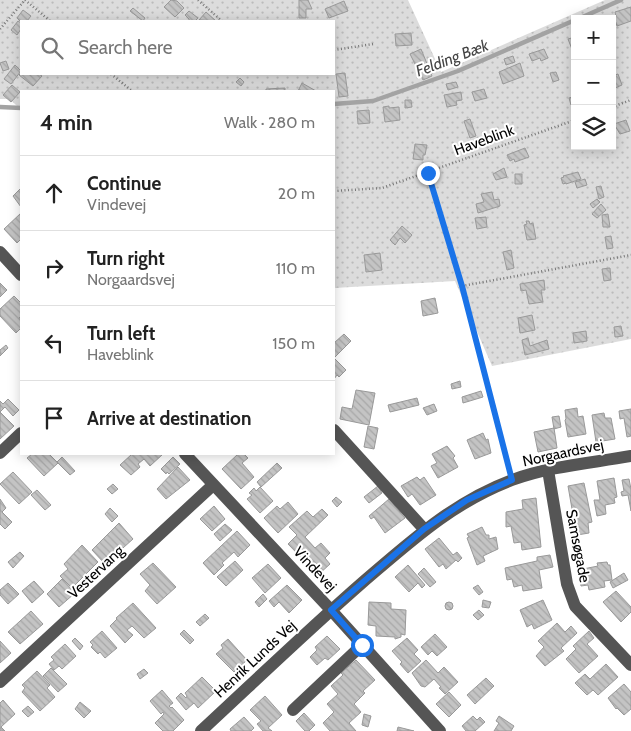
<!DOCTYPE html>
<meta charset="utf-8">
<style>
body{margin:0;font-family:Cabin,sans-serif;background:#f6f6f6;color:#222}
.controls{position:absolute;right:15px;top:15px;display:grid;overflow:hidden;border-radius:0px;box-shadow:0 2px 12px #0003}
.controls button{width:45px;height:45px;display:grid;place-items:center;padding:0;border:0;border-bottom:1px solid #e0e0e0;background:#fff;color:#222;font:25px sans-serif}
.stop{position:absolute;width:15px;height:15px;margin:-11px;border:4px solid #1a73e8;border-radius:50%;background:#fff}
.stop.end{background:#1a73e8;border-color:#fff;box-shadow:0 1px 5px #0008}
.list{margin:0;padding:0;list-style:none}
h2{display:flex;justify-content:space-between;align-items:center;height:65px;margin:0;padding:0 20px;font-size:21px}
h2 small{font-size:16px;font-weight:400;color:#767676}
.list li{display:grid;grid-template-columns:32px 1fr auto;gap:15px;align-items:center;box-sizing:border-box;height:75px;padding:0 20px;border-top:1px solid #e0e0e0}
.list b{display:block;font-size:19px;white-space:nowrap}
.list p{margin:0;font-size:16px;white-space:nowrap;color:#767676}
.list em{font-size:16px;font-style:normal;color:#767676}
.icon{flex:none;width:28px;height:28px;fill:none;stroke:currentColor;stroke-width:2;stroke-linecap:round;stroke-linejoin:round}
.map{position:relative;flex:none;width:631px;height:731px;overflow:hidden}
.search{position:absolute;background:#fff;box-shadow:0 2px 12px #0003;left:20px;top:20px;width:315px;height:55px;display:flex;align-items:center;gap:12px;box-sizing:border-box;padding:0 18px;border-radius:0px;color:#767676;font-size:19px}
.panel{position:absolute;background:#fff;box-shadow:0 2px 12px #0003;left:20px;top:90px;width:315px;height:365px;border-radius:0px}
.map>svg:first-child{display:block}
.garden{fill:url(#garden-dots);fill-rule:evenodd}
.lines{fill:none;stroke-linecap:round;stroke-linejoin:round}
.stream{stroke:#a3a3a3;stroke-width:4.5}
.building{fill:url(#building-back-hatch);stroke:#999}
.path{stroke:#777;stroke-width:2.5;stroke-dasharray:1 2.5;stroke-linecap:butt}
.minor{stroke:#555;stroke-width:12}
.route{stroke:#1a73e8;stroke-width:6}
.labels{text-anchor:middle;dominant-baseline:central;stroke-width:4;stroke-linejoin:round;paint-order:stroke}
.street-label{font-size:15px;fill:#000;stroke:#fff}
.water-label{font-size:16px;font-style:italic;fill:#444;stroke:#fff}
</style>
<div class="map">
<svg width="631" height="731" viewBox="0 0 631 731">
<defs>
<pattern id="garden-dots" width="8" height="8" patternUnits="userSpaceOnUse" patternTransform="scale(1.25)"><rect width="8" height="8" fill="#dcdcdc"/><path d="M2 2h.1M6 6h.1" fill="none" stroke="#bbb" stroke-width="1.8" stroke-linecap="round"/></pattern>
<pattern id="building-back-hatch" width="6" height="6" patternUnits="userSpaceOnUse" patternTransform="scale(1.25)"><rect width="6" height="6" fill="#c4c4c4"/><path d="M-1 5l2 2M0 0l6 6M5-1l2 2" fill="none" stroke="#a7a7a7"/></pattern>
</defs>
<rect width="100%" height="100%" fill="#fff"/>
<path class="garden" d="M 0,0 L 408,0 L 441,72 L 605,0 L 631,0 L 631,339 L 492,366 L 455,281 L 334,288 L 334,91 L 21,91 L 21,110 L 10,99 L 0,99 ZM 575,19 L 612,19 L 612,146 L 575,146 ZM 21,21 L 334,21 L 334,74 L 21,74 Z"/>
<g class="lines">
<path class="stream" d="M 578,19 L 621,0
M 334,104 L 373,101 L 458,71 L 575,20
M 0,107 L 21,108"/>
</g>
<path class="building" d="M 171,0 L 177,1 L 184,8 L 175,17 L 164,7 Z
M 299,0 L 308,0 L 312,9 L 306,9 L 306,18 L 299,18 Z
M 344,1 L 348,11 L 329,18 L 325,9 Z
M 631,7 L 631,21 L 617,26 L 614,17 L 616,16 L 615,12 Z
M 133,8 L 145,18 L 143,21 L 130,11 Z
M 23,10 L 31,16 L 27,21 L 21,22 L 17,18 Z
M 189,11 L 198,18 L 195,21 L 189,21 L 189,19 L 185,15 Z
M 206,12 L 216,21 L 199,20 Z
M 18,21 L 21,23 L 21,29 L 17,35 L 11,30 Z
M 411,33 L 412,45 L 396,46 L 395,34 Z
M 575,37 L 575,57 L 568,39 Z
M 421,49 L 432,76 L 423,80 L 410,54 Z
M 544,49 L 548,58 L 541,61 L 540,58 L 532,61 L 529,54 Z
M 513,56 L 515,62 L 506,65 L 504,59 Z
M 6,61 L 9,69 L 3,71 L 0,63 Z
M 520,63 L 524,76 L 503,84 L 499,72 Z
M 15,65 L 21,71 L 11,84 L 4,79 Z
M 556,72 L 559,80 L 553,82 L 550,73 Z
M 21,73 L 39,74 L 42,76 L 33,86 L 19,75 Z
M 345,73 L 348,96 L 339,97 L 336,74 Z
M 618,74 L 622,85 L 615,88 L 612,76 Z
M 240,78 L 244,82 L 241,86 L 236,82 Z
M 456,82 L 458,87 L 448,90 L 446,84 Z
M 302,83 L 316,91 L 298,91 Z
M 12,85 L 20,92 L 11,102 L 3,95 Z
M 285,88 L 285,91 L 266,91 L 266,89 Z
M 484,89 L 487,98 L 475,101 L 472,92 Z
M 461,92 L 462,100 L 456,101 L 457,105 L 447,107 L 444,95 Z
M 575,96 L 575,104 L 571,105 L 569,98 Z
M 405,100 L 411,100 L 412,107 L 405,108 Z
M 389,106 L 389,108 L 399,107 L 400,120 L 385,122 L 383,107 Z
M 369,110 L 370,123 L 358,124 L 357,111 Z
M 470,119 L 476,136 L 470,138 L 464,121 Z
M 626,120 L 630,131 L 620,134 L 614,124 Z
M 415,144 L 427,145 L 425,155 L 423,155 L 423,160 L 413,159 Z
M 525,148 L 529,157 L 515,162 L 514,159 L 510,161 L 507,155 Z
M 504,168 L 507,177 L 496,180 L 493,174 Z
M 578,172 L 581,179 L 566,184 L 566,183 L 563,184 L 561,178 L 564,177 L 563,176 Z
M 515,174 L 522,174 L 522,184 L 515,184 Z
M 585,179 L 587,185 L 577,188 L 575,182 Z
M 601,186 L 604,197 L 599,199 L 596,187 Z
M 21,188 L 21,207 L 13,196 Z
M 492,192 L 494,200 L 499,199 L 500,206 L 478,213 L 476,204 L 484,202 L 481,194 Z
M 597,199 L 600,202 L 593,208 L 590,204 Z
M 601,204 L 606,210 L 597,218 L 592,214 Z
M 21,213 L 21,239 L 17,243 L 4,229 Z
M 608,214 L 610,227 L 603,227 L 602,215 Z
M 486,217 L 487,227 L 477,229 L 475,218 Z
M 526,221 L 529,221 L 530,224 L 533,223 L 536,239 L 527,240 L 524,225 L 527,224 Z
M 402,226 L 412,235 L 405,243 L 400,238 L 395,245 L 390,240 Z
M 611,236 L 613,248 L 607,249 L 605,237 Z
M 511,250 L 514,268 L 507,270 L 503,252 Z
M 380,253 L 382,270 L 366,272 L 364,255 Z
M 610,268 L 611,280 L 604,281 L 602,269 Z
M 544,280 L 545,290 L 541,290 L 543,302 L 529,304 L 526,290 L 521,291 L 520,284 Z
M 0,283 L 7,290 L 0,297 Z
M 14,296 L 21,303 L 21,316 L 19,318 L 21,321 L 21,328 L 16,333 L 0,316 L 0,309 Z
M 435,298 L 438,313 L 423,316 L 421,301 Z
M 532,315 L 535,330 L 520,333 L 518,318 Z
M 621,326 L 623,336 L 615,337 L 614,327 Z
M 586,331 L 587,341 L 574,343 L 573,333 Z
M 344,334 L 351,341 L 334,358 L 334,343 Z
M 528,338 L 530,346 L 547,340 L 549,349 L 525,355 L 522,340 Z
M 6,345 L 8,348 L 0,356 L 0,350 Z
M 334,358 L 346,370 L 339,377 L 337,375 L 334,379 Z
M 460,381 L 461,387 L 452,389 L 451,384 Z
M 356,390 L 375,393 L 369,425 L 340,419 L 342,407 L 352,409 Z
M 481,391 L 483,397 L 463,403 L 462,397 Z
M 417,398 L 419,405 L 390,412 L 388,405 Z
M 8,399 L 19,410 L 13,416 L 5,407 L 0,412 L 14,426 L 0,439 L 0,401 L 3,404 Z
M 434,404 L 437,411 L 427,415 L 423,408 Z
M 577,408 L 578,417 L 583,416 L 586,434 L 568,437 L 565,420 L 566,419 L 565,410 Z
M 631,409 L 631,436 L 627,437 L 624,418 L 620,419 L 619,411 Z
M 604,413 L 605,418 L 611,418 L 615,439 L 596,442 L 592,415 Z
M 559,416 L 561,427 L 554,429 L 552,417 Z
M 368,426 L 378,428 L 374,449 L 364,447 Z
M 554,428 L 557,448 L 538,452 L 534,432 Z
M 483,433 L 486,440 L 488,439 L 491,453 L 475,459 L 467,440 Z
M 447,446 L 455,456 L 453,458 L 458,467 L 438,478 L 431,466 L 437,463 L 432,454 Z
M 32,454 L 49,454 L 58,463 L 44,476 L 27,458 Z
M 132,454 L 163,454 L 150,466 L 144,459 L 138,464 L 140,467 L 131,475 L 120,465 Z
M 238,454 L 244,454 L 248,458 L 242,463 L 254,477 L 241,489 L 222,469 Z
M 62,457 L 75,471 L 70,475 L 57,462 Z
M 173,457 L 180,464 L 169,474 L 167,472 L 166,474 L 161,469 Z
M 277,463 L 282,468 L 261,487 L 257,482 Z
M 178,467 L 190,480 L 166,499 L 157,489 Z
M 13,472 L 32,492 L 19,504 L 0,484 Z
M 417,477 L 420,480 L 424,477 L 436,495 L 420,505 L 412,494 L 408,497 L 401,486 Z
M 614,478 L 617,497 L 614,498 L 615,503 L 605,505 L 606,514 L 597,516 L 594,500 L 600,500 L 597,481 Z
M 629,479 L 631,489 L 631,511 L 628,495 L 622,496 L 621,492 L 624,491 L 622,480 Z
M 584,483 L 592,522 L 588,523 L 589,533 L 577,535 L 575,525 L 577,524 L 571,525 L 570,517 L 576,516 L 575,509 L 572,509 L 568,486 Z
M 113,484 L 118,489 L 112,494 L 107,489 Z
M 378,486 L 382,493 L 369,503 L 364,497 Z
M 260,487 L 273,501 L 260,513 L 247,499 L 252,495 L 249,493 L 254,488 L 256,491 Z
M 37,490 L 51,505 L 45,510 L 31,495 Z
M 336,497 L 342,502 L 337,507 L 332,501 Z
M 536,498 L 541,547 L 522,550 L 521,542 L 514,543 L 511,526 L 506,527 L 506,512 L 523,509 L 522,500 Z
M 0,499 L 6,508 L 2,512 L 12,522 L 5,529 L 0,524 Z
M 389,499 L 405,518 L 385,533 L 374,517 L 371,519 L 369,516 Z
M 288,502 L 298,514 L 278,533 L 264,518 L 277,506 L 280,509 Z
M 214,506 L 225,519 L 212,531 L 200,519 Z
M 110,508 L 118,516 L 112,522 L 105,514 Z
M 322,509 L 328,515 L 305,537 L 315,548 L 321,543 L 330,553 L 325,558 L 330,564 L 318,575 L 288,544 L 297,535 L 289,527 L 307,511 L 313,517 Z
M 119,523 L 133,539 L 105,564 L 92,550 Z
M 225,524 L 232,530 L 220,541 L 214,534 Z
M 482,527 L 486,535 L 489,535 L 489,539 L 496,537 L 498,549 L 483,556 L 485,561 L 477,565 L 467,538 L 469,537 L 467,534 Z
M 237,531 L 250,545 L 238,557 L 234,552 L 222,563 L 224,565 L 214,575 L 203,563 Z
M 439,538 L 453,555 L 457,552 L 462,558 L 458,562 L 456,560 L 446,569 L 443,564 L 439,567 L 425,549 Z
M 82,545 L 98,562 L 72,588 L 60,576 L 68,569 L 64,564 Z
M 20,552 L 24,556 L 13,568 L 8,562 Z
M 550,555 L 553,567 L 539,570 L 542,588 L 523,591 L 522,585 L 514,587 L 512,579 L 507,580 L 505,568 L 537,561 L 537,557 Z
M 235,561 L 243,570 L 226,586 L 217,577 Z
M 607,562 L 608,565 L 610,565 L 612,580 L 604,581 L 605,587 L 589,590 L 588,585 L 581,586 L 578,570 L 598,566 L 597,563 Z
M 153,563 L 176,587 L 157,604 L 145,591 L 150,585 L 140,574 Z
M 268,564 L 281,578 L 265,593 L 252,578 Z
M 408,565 L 425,585 L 422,588 L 418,583 L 409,592 L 395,577 Z
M 424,568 L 436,582 L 430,587 L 418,574 Z
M 624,573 L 628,580 L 613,588 L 610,582 Z
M 62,579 L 75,593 L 59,607 L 47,594 Z
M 34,581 L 44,592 L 32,603 L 22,591 Z
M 8,583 L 19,594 L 8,604 L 0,595 L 0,590 Z
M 287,585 L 302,600 L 289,613 L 279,602 L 274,607 L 269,601 Z
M 478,585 L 483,592 L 479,595 L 473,588 Z
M 616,591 L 631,607 L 631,612 L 621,622 L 603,602 Z
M 263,594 L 267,599 L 259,607 L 255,602 Z
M 483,600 L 491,602 L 489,608 L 482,607 Z
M 543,600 L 552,620 L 534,629 L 532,624 L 527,627 L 520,610 Z
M445 606a4 4 0 1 1 8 0a4 4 0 1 1-8 0Z
M 369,602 L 391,603 L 391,609 L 406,610 L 405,635 L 401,634 L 401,637 L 395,639 L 395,637 L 376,636 L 376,626 L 368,625 Z
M 133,603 L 156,628 L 144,638 L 132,626 L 127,630 L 133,635 L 125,643 L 110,626 L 117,619 L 116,618 Z
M 479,610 L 484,615 L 478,620 L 473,615 Z
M 31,611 L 43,624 L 20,644 L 8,632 Z
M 205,614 L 209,618 L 200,626 L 196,622 Z
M 557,623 L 565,632 L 571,626 L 577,633 L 561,648 L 564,651 L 545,666 L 536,656 L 544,647 L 538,641 Z
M 184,630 L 194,640 L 190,644 L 180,634 Z
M 102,631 L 117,648 L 105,658 L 100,652 L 98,654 L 91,647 L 93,645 L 90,642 Z
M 589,631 L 594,638 L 587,644 L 598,656 L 579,673 L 566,659 L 576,649 L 573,646 Z
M 435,634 L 447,647 L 437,656 L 432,651 L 428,655 L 421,647 Z
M 327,636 L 340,649 L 328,660 L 325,658 L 317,665 L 310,657 L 317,650 L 315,647 Z
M 75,638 L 83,646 L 80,650 L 72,641 Z
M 407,638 L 418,650 L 414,654 L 421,661 L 408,673 L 400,664 L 402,662 L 392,651 Z
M 228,639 L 247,660 L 234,672 L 216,654 L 223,648 L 221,645 Z
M 0,641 L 11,653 L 0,663 Z
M 65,644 L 76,656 L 62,669 L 59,666 L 54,670 L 49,664 L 54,660 L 51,657 Z
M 356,660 L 375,680 L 363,691 L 365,693 L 354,704 L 361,712 L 349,723 L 356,731 L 330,731 L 323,723 L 334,712 L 327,704 L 338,694 L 331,686 L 343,675 L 341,673 Z
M 426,660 L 438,673 L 444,667 L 458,682 L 445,694 L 439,688 L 441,687 L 434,679 L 425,687 L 421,686 L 412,673 Z
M 606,664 L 618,677 L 598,695 L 593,690 L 587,695 L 575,683 L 585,674 L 590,679 Z
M 51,668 L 67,684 L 58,692 L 43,676 Z
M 144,669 L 148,673 L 140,679 L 137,674 Z
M 37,671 L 50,685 L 47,688 L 55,697 L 40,711 L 22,692 L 25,688 L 22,685 Z
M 202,677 L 216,691 L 198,708 L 194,703 L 186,710 L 176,698 L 181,693 L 186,698 L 187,696 L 185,693 Z
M 486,678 L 494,686 L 475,704 L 467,695 Z
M 624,684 L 631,692 L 631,709 L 624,715 L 617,708 L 616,709 L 608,698 Z
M 162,690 L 173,703 L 169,706 L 171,708 L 172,707 L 184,720 L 173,731 L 163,731 L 155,723 L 164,714 L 163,712 L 161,714 L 150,701 Z
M 449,692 L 461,705 L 449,717 L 436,704 Z
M 265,696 L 282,715 L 268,728 L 272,731 L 263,731 L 257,724 L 261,721 L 250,710 Z
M 3,700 L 15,714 L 1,727 L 5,731 L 0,731 L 0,703 Z
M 80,702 L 91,711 L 84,718 L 75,709 Z
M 28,706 L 34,712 L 28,717 L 22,711 Z
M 304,713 L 315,725 L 309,731 L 305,731 L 296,721 Z
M 364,714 L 371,716 L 368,727 L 362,725 Z
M 473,716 L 477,720 L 480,717 L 485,722 L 475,731 L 466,731 L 462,726 Z
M 499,716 L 514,726 L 511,731 L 494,731 L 499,723 L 496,721 Z
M 244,717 L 254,728 L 251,731 L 231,731 L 230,729 Z
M 398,727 L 414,731 L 397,731 Z"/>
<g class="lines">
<path class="path" d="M 25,0 L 50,21
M 198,0 L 222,21
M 0,29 L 25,0
M 334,50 L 373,44
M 111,74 L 132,91
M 612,107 L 631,100
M 428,173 L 462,286 L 510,468
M 334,191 L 382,188 L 575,120
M 462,286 L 631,255"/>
<path class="minor" d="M 0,252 L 21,275
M 334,430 L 424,529
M 0,453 L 21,433
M 185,454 L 331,610 L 440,731
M 548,470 L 567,584 L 575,606 L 631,665
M 0,682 L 213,485
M 293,710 L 362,645
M 201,731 C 255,681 308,630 363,582 C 410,542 453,502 512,480 C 550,466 592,463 631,456"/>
</g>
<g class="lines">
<path class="route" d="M 362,645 L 331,610 L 424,529 L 467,500 L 512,480 L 462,286 L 428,173"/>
</g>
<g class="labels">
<g class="street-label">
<text transform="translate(484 140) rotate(-20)">Haveblink</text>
<text transform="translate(563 453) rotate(-12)">Norgaardsvej</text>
<text transform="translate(578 546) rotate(79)">Samsøgade</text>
<text transform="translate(315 569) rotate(47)">Vindevej</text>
<text transform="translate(96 572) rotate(-43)">Vestervang</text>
<text transform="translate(255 659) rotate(-43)">Henrik Lunds Vej</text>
</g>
<g class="water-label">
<text transform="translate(452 58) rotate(-21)">Felding Bæk</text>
</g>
</g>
</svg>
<div class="controls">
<button>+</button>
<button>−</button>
<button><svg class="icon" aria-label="layers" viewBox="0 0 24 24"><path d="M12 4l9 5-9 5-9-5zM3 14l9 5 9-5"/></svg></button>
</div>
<div class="stop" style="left:362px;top:645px"></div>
<div class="stop end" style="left:428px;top:173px"></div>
<div class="search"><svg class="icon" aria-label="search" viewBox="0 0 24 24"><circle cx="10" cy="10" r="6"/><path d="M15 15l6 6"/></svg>Search here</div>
<section class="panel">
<h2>4 min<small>Walk · 280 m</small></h2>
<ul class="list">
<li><svg class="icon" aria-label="ahead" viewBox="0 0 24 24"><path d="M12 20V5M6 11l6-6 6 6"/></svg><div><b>Continue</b><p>Vindevej</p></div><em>20 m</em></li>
<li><svg class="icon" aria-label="right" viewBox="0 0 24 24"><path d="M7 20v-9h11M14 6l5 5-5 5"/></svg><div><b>Turn right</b><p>Norgaardsvej</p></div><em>110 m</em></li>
<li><svg class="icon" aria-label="left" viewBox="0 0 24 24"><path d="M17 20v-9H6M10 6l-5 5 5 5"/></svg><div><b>Turn left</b><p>Haveblink</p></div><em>150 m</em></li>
<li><svg class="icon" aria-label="arrive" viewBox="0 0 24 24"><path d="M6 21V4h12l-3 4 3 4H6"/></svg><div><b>Arrive at destination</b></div></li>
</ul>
</section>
</div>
